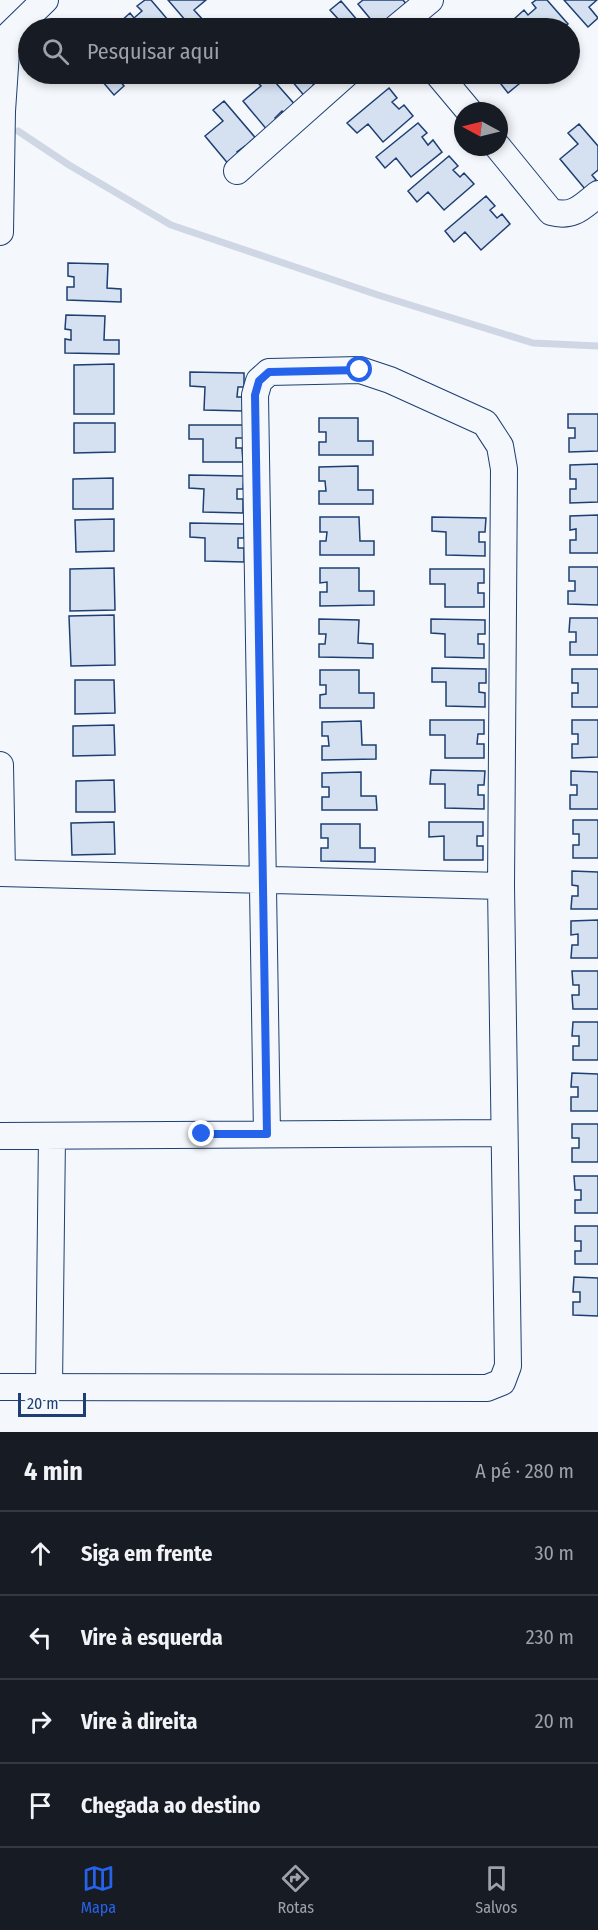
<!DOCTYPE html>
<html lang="pt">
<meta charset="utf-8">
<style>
body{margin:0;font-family:"Fira Sans Condensed",sans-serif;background:#20242c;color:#f1f3f6}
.compass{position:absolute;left:454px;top:102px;width:54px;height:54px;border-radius:50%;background:#171b24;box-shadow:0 3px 9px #0003;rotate:277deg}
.scale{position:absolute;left:18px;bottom:15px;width:68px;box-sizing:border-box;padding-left:6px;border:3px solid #1d3f73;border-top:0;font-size:16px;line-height:21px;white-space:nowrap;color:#1d3f73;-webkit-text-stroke:4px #f4f7fb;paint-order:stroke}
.stop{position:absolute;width:18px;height:18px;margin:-14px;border:4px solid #2563eb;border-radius:50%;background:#fff}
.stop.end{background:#2563eb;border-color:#fff;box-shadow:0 2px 6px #0008}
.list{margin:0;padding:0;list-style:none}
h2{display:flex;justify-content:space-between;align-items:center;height:78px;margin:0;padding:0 24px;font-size:26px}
h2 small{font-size:20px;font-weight:400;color:#9ea1a6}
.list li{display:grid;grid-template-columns:39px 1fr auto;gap:18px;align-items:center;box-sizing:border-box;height:84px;padding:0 24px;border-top:2px solid #363941}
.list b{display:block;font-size:22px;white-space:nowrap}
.list em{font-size:20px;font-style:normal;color:#9ea1a6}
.icon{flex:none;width:33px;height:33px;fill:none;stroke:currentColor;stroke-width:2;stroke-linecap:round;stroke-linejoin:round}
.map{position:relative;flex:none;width:598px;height:1432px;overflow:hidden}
.search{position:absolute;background:#171b24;box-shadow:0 3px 9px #0003;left:18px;right:18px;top:18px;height:66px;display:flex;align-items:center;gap:15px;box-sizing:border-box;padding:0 21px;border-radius:33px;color:#9ea1a6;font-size:22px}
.sheet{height:414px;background:#171b24}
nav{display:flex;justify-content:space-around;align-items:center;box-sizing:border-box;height:84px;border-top:2px solid #363941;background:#171b24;font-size:16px;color:#9ea1a6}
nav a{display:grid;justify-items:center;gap:3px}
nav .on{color:#2563eb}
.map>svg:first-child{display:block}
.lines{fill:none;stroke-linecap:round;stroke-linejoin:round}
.stream{stroke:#cfd7e4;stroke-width:7}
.building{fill:#d5e0f0;stroke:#1d3f73;stroke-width:1.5}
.minor-casing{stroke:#1d3f73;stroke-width:28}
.minor{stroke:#f4f7fb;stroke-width:26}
.route{stroke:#2563eb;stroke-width:8}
</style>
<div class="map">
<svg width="598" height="1432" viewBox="0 0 598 1432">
<rect width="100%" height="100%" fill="#f4f7fb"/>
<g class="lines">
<path class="stream" d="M 18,131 L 69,165 L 171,225 L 378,295 L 533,343 L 598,346"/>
</g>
<path class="building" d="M 145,0 L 151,0 L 174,27 L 125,28 L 120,22 L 130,13 L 134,18 L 142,11 L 137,6 Z
M 168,0 L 206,0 L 194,10 L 204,21 L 195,28 L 192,28 Z
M 363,0 L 403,0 L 412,11 L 390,28 L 378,28 L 358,4 Z
M 536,0 L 547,0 L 568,24 L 563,28 L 522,28 L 514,19 L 524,10 L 528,15 L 536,8 L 532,3 Z
M 564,0 L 597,0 L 589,7 L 598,18 L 588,27 Z
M 341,1 L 364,28 L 331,28 L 340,21 L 330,10 Z
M 96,74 L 117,74 L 115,75 L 124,86 L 114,95 Z
M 253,74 L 268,74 L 297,107 L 287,116 L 282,111 L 275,118 L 279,122 L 268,131 L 243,101 L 261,86 L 251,75 Z
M 286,74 L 334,74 L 325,83 L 321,78 L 313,85 L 318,90 L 307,99 Z
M 493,74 L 511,74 L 519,84 L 508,93 Z
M 389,88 L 397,98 L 392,102 L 399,109 L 404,105 L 413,116 L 383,142 L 368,124 L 357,133 L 347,123 Z
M 224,101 L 259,142 L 249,151 L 245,146 L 237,152 L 241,157 L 230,166 L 205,136 L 223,121 L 213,110 Z
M 418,123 L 427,133 L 422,137 L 428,145 L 433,140 L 442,152 L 411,177 L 396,158 L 385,168 L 376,157 Z
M 579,124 L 598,146 L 598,170 L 592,175 L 596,180 L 585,189 L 560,159 L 578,144 L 568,133 Z
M 449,156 L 458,166 L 453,170 L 460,177 L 464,173 L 474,184 L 444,210 L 428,192 L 417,202 L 408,191 Z
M 486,196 L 495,206 L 490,210 L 497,218 L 502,214 L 510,224 L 481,250 L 465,232 L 454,242 L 445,231 Z
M 68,263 L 108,264 L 107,288 L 121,289 L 121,302 L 67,300 L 67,287 L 74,287 L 74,277 L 68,276 Z
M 66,315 L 105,316 L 104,340 L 119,340 L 119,354 L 65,353 L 65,339 L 71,340 L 71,330 L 65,329 Z
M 114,364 L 114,414 L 74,414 L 74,365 Z
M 190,372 L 244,373 L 244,387 L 238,387 L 237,397 L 244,397 L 244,411 L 204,410 L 205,387 L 190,386 Z
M 568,414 L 598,414 L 598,451 L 569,452 L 569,438 L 575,438 L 575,428 L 568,428 Z
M 319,418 L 358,418 L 358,441 L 373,441 L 373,455 L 319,455 L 319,442 L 326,442 L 326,432 L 319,432 Z
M 74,423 L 115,423 L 115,452 L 74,453 Z
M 189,425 L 243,425 L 243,438 L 236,438 L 236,448 L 242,448 L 243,462 L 203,462 L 203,439 L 189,439 Z
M 598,464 L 598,502 L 570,503 L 570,489 L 576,489 L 576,479 L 570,479 L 570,465 Z
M 358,466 L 358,490 L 373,490 L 373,504 L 319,504 L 319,491 L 326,491 L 325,481 L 319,481 L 319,467 Z
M 189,475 L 244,476 L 243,489 L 237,489 L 237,499 L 243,499 L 243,513 L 203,512 L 204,489 L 189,488 Z
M 113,478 L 113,509 L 73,509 L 73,479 Z
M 598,515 L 598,553 L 570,553 L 570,540 L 576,540 L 576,529 L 570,530 L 570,516 Z
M 320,517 L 359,517 L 360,541 L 374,541 L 374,555 L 320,555 L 320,541 L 326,541 L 327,532 L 320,532 Z
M 432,517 L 486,518 L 485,532 L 479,532 L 479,542 L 485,542 L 485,556 L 446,555 L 446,532 L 432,531 Z
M 114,519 L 114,551 L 76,552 L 75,520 Z
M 190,523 L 244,524 L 244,538 L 238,538 L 238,548 L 244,548 L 244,562 L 205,561 L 205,538 L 190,537 Z
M 569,567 L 598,567 L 598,605 L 568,604 L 568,591 L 575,591 L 575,581 L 569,581 Z
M 114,568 L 115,610 L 70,611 L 70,569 Z
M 320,568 L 359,568 L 359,591 L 374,591 L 374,605 L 320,606 L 320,592 L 327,592 L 327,582 L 320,583 Z
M 430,569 L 484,569 L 484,583 L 478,583 L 478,593 L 484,593 L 484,607 L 445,607 L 445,584 L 430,584 Z
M 114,615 L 115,665 L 71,666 L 69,616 Z
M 570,618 L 598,618 L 598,655 L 570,655 L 570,642 L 576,642 L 576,632 L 569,632 Z
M 319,619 L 359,620 L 358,643 L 373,644 L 373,658 L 319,657 L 319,644 L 325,644 L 326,634 L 319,634 Z
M 431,619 L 485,620 L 485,634 L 478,634 L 478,644 L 484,644 L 484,658 L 445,657 L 445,634 L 431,633 Z
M 432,668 L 486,669 L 486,683 L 479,683 L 479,692 L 485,693 L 485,707 L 446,706 L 446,682 L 432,682 Z
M 572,669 L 598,669 L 598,707 L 572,707 L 572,693 L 578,693 L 578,683 L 572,683 Z
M 320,670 L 359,670 L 359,693 L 374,693 L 374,708 L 320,708 L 320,695 L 326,694 L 326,685 L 320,685 Z
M 75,680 L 114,680 L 115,713 L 75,714 Z
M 430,720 L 484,720 L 484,734 L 478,734 L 477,744 L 484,744 L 484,758 L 445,758 L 445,735 L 430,735 Z
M 572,720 L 598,720 L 598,757 L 572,758 L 572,744 L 578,744 L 578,734 L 572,734 Z
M 361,721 L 362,745 L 376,745 L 376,759 L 322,760 L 322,746 L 329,746 L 328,736 L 322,736 L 322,722 Z
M 114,725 L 115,755 L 73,756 L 73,726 Z
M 431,770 L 485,771 L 484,785 L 478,785 L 478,795 L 484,795 L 484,809 L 445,808 L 445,784 L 430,784 Z
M 571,771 L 598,772 L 598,809 L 570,809 L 570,795 L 577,795 L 577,785 L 571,785 Z
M 361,772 L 361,796 L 376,796 L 377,810 L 322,810 L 322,797 L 329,797 L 329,787 L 322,787 L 322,773 Z
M 114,780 L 115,812 L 76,812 L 76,781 Z
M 573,820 L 598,820 L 598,858 L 573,858 L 573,845 L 579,845 L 579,834 L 573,834 Z
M 114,822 L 115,854 L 72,855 L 71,823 Z
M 429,822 L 483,822 L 483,836 L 477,836 L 477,846 L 483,846 L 483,860 L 444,860 L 444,836 L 429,837 Z
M 321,824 L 360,824 L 360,848 L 375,848 L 375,862 L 321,861 L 321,848 L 328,848 L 328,838 L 321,838 Z
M 572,871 L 598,872 L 598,909 L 571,909 L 572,896 L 578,896 L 578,886 L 572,885 Z
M 598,920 L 598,958 L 571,958 L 572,945 L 578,945 L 578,934 L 571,935 L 571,921 Z
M 572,971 L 598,971 L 598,1009 L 573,1009 L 572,995 L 579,995 L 579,985 L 573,985 Z
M 573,1022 L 598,1022 L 598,1060 L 573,1060 L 573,1046 L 579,1046 L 579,1036 L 572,1036 Z
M 572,1073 L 598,1074 L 598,1111 L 571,1111 L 571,1097 L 578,1097 L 578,1087 L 571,1087 Z
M 572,1124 L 598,1124 L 598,1162 L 572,1162 L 572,1148 L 579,1148 L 579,1138 L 572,1138 Z
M 574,1176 L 598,1176 L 598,1213 L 575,1213 L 575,1200 L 581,1200 L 581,1190 L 575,1190 Z
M 575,1226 L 598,1226 L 598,1264 L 575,1264 L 575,1251 L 581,1251 L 581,1241 L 575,1241 Z
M 574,1277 L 598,1278 L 598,1316 L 573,1315 L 573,1302 L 580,1302 L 580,1292 L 573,1292 Z"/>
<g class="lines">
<defs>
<path id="minor" d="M 396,28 L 430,0
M 438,74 L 469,111
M 498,147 L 551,212 C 573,218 582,207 598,194
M 237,171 L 346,74
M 0,232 L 2,111 L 7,37 L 45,0
M 0,765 L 2,873
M 0,873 L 501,886
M 0,1136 L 504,1133
M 0,1387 L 487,1388 L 502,1382 L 508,1366 L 501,886 L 504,469 L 500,446 L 485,423 L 390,380 L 360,370 L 269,372 L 259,381 L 255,395 L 267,1134
M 49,1387 L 52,1136"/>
</defs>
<use href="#minor" class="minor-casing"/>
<use href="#minor" class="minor"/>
</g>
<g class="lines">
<path class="route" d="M 202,1134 L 267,1134 L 255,395 L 259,381 L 269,372 L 360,370"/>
</g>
</svg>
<svg class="compass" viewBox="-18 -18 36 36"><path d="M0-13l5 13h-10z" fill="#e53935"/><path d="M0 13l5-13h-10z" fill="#9ea1a6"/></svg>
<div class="scale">20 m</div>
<div class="stop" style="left:360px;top:370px"></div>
<div class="stop end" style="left:202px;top:1134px"></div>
<div class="search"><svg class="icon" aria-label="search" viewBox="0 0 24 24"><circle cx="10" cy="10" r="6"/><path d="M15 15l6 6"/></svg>Pesquisar aqui</div>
</div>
<section class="sheet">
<h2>4 min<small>A pé · 280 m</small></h2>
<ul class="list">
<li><svg class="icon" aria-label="ahead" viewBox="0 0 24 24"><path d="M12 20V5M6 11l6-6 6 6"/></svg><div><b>Siga em frente</b></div><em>30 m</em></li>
<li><svg class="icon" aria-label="left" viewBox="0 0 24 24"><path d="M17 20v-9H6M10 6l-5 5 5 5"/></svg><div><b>Vire à esquerda</b></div><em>230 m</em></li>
<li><svg class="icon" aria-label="right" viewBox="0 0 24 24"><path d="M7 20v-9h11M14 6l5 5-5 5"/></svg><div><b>Vire à direita</b></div><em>20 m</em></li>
<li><svg class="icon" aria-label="arrive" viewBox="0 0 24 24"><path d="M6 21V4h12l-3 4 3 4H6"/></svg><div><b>Chegada ao destino</b></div></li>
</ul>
</section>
<nav>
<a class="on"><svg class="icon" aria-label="map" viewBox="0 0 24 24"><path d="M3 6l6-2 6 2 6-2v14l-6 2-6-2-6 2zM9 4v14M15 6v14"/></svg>Mapa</a>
<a><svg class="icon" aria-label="directions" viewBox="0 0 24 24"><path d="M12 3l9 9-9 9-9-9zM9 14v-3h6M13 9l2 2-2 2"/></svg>Rotas</a>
<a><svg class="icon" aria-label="saved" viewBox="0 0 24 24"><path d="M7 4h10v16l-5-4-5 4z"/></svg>Salvos</a>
</nav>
